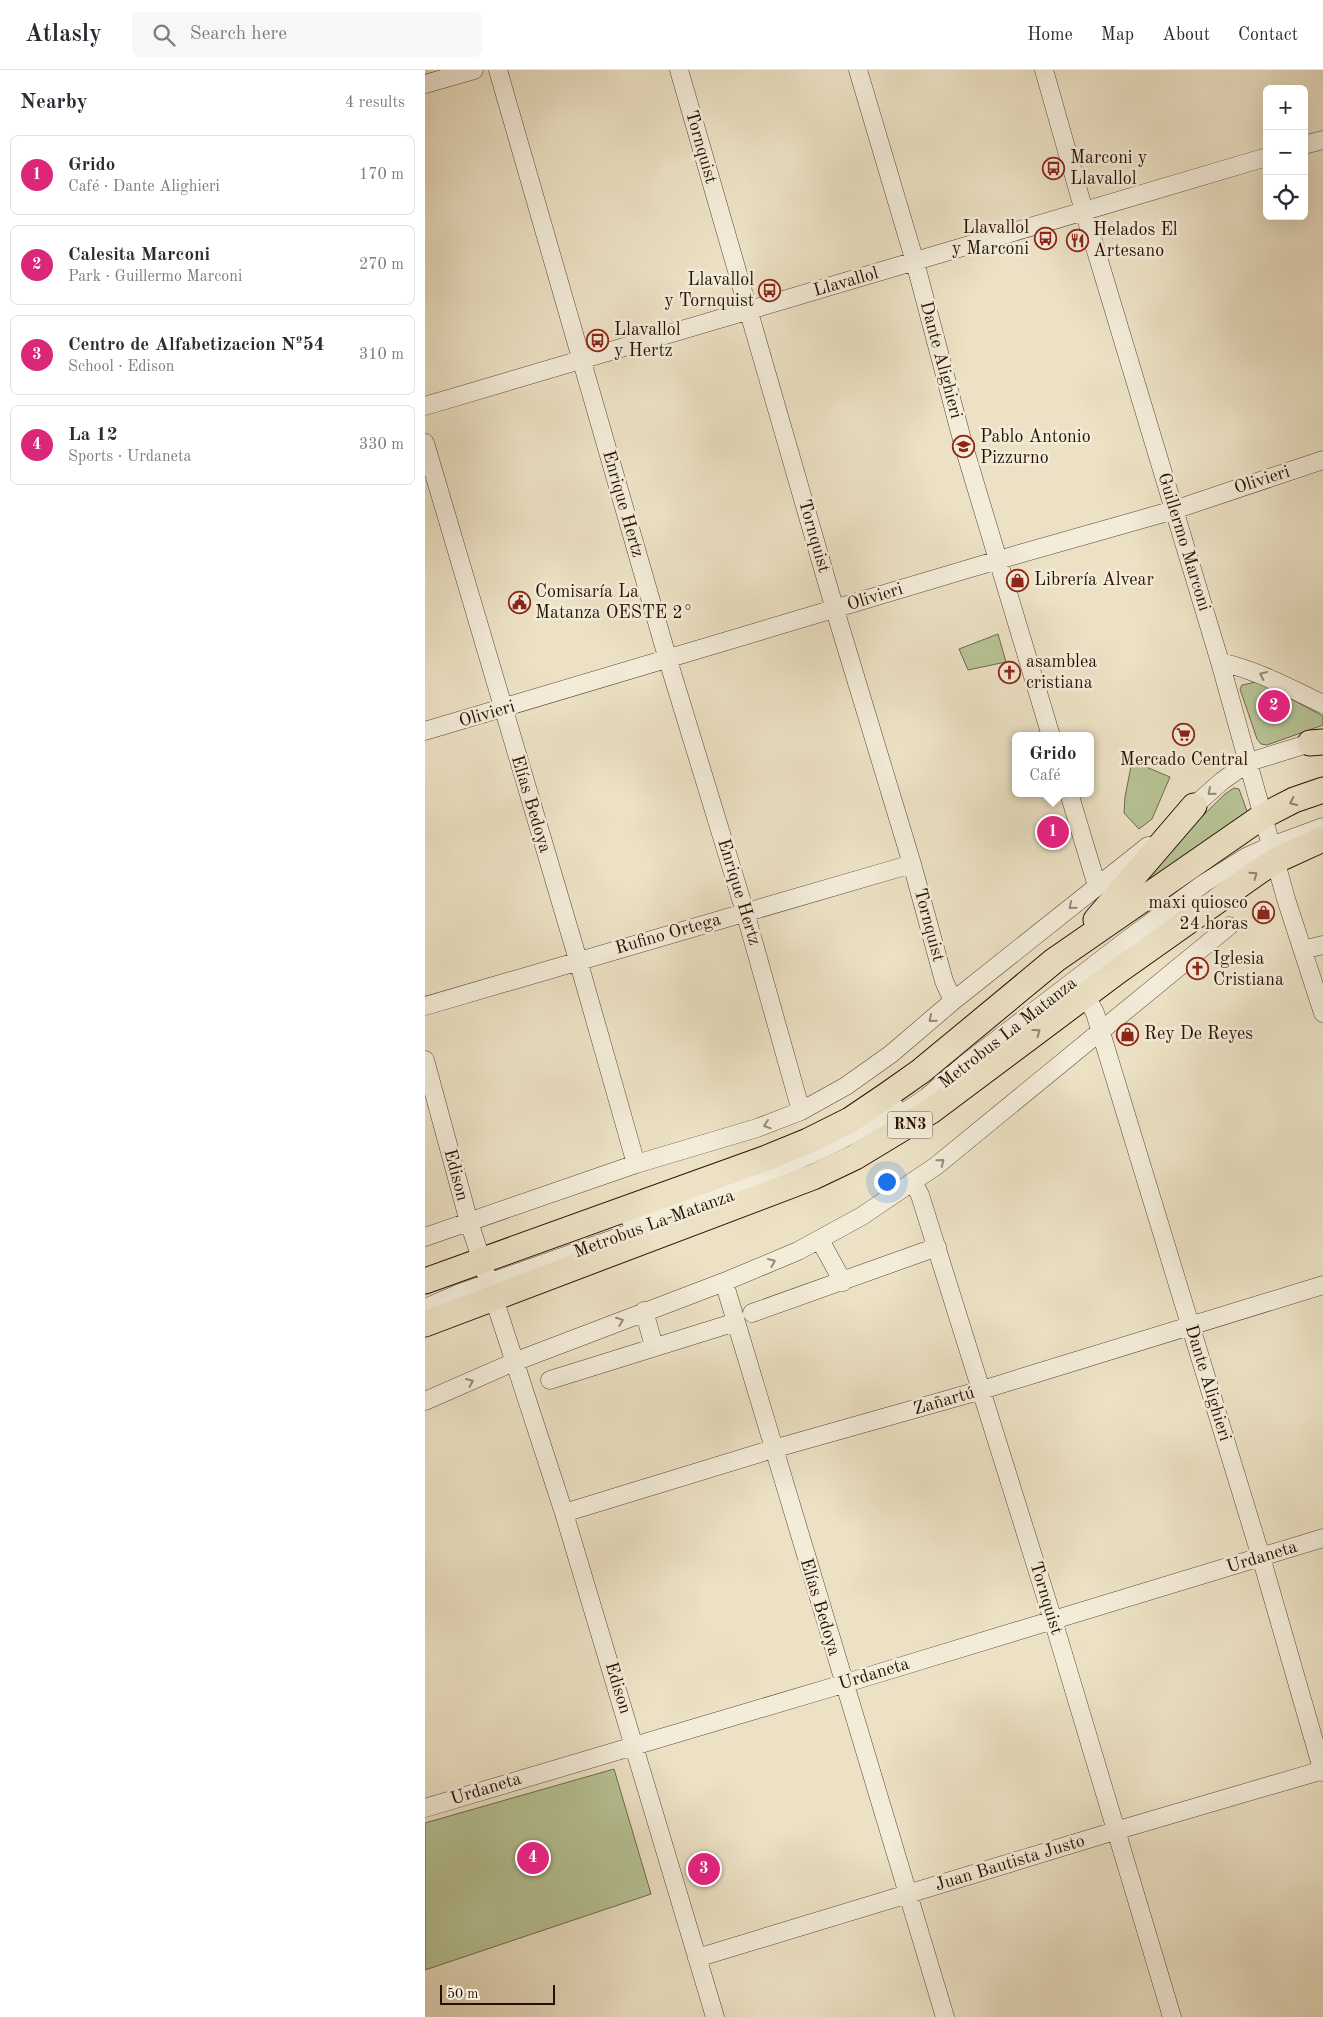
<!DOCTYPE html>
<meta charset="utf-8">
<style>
body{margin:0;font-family:"Old Standard TT",serif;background:#f7f7f7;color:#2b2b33}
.controls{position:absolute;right:15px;top:15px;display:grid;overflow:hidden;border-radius:8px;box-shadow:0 5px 20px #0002}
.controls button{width:45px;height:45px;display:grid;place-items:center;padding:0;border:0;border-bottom:1px solid #e1e1e2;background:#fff;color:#2b2b33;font:25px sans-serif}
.scale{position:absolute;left:15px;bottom:12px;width:115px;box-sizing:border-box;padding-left:5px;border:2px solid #270f04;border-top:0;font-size:14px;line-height:18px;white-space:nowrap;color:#270f04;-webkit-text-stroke:4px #f3ecd9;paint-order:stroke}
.you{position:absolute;left:461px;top:1111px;width:18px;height:18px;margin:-12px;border:4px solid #fff;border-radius:50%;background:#1a73e8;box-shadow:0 0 0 8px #1a73e833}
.badge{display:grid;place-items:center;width:32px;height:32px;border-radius:50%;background:#db2777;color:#fff;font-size:16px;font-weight:700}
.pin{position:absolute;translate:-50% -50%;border:2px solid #fff;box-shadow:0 1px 5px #0006}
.popup{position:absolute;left:587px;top:662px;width:82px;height:65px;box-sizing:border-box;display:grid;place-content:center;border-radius:8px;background:#fff;filter:drop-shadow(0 1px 4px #0005);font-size:16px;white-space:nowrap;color:#7c7c81}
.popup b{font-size:19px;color:#2b2b33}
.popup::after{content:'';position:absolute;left:50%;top:100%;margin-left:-10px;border:10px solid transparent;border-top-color:#fff}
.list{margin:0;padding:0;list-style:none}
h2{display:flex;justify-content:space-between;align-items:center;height:65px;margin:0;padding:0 20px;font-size:21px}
h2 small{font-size:16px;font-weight:400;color:#7c7c81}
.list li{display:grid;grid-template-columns:32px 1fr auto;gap:15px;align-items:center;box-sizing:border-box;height:80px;margin:0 10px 10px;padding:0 10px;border:1px solid #e1e1e2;border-radius:8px}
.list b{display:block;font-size:19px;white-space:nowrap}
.list p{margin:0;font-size:16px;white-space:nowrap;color:#7c7c81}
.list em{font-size:16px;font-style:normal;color:#7c7c81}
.icon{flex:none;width:28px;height:28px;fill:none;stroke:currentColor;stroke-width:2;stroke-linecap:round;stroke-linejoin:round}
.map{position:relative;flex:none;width:898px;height:1947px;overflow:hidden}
header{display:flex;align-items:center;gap:30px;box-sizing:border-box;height:70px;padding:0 25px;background:#fff;border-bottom:1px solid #e1e1e2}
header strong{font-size:24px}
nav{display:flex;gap:28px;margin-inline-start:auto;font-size:18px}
.search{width:350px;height:45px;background:#f7f7f7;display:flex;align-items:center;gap:12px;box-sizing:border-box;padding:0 18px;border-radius:8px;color:#7c7c81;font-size:19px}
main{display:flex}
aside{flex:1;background:#fff}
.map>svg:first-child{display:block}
.green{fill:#b7c395;stroke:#6f694c}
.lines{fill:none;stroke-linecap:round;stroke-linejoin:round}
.minor-casing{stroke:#584434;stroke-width:19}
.highway-casing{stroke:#270f04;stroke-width:27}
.minor{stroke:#f3ecd9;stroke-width:18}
.highway{stroke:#ece1c4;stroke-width:25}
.oneway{stroke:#978979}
.oneway2{stroke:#93826e}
.labels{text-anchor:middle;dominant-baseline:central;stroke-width:5;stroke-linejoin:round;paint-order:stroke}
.shield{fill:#f3ecd9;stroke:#645144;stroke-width:1}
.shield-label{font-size:16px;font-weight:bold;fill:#270f04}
.street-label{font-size:18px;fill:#270f04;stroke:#f3ecd9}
.poi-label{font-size:18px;fill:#270f04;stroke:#f3ecd9;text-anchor:start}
</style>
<header>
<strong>Atlasly</strong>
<div class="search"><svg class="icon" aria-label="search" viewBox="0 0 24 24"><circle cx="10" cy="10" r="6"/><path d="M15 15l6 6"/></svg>Search here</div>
<nav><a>Home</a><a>Map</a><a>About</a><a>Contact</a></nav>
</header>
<main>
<aside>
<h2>Nearby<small>4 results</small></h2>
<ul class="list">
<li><span class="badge">1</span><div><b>Grido</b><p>Café · Dante Alighieri</p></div><em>170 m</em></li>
<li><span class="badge">2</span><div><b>Calesita Marconi</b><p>Park · Guillermo Marconi</p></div><em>270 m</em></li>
<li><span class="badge">3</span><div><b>Centro de Alfabetizacion Nº54</b><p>School · Edison</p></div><em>310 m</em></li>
<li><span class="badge">4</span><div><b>La 12</b><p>Sports · Urdaneta</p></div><em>330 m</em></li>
</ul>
</aside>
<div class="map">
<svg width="898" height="1947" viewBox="0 0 898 1947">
<rect width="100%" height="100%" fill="#ece1c4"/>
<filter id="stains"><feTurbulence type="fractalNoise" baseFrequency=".004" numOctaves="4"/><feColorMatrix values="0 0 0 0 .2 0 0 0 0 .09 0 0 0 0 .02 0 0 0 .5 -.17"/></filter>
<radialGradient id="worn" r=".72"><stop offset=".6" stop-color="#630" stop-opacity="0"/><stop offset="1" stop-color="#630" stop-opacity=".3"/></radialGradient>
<path class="green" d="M 573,564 L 581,592 L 543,600 L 534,579 Z
M 831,612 L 840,615 L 898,646 L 898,655 L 842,675 L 836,674 L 832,669 L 815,619 L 817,615 Z
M 707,691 L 745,707 L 727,749 L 714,759 L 699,743 L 700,727 Z
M 809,718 L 814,719 L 823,744 L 700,830 L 752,771 L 800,724 Z
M 189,1699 L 226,1824 L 0,1900 L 0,1753 Z"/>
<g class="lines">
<defs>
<path id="minor" d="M 73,0 L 243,590 L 320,842 L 376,1041
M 254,0 L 410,540 L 487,794 L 519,911 L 528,931
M 433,0 L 490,192 L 539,377 L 626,666
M 619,0 L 659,141 L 795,592 L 861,829 L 898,943
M 0,14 L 49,0
M 879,75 L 898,70
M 0,336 L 842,87
M 0,373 L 153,890 L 211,1094
M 795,592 C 832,600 864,618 898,634
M 0,661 L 573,490 L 749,440 L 898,390
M 644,723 L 672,816
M 760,744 L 797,711 L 824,692 L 895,670
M 878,880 L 898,875
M 661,926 L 670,943 L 836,1487 L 898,1702
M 0,936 L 487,794
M 0,990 L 44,1152 L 139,1443 L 290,1947
M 462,1054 L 502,1027 L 539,995 L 702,870 L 778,814 L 821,787 L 846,776 L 898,757
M 488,1112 L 495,1125 L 628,1550 L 747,1947
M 206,1151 C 283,1124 363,1100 435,1060 C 447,1054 459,1045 470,1037
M 0,1167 L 211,1094 L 332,1058 L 376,1041 L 421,1016 L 466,984 L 528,931 L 723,776
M 395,1170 L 418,1212
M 299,1212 L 520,1947
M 0,1238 L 35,1223 L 225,1156
M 219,1241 L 229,1276
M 327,1243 L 512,1177
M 125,1310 L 311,1252
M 0,1331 L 89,1292 L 299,1212 L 373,1181 L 437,1146 L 511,1096 L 804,856
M 139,1443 L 348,1379 L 557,1320 L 898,1215
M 0,1738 L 418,1614 L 898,1468
M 272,1888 L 690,1761 L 898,1700"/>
<path id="highway" d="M 885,673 L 898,672
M 671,850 L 769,736
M 0,1211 L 339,1089 L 383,1071 L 425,1050 L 462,1025 L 496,1001 L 630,890 L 838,746 L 869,730 L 898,720
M 0,1254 L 388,1107 L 430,1087 L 506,1041 L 693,901 L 833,802 L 850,791 L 898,769"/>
</defs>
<use href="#minor" class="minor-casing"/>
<use href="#highway" class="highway-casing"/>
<use href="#minor" class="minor"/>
<use href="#highway" class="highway"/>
</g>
<defs><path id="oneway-chevron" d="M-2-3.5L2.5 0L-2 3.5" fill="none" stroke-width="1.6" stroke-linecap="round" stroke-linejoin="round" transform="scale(1.25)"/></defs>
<g class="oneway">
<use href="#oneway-chevron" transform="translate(838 605) rotate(-155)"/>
<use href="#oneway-chevron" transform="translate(786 722) rotate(139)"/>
<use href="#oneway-chevron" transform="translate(647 836) rotate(141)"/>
<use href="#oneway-chevron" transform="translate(507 949) rotate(139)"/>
<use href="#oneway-chevron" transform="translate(342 1055) rotate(161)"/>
<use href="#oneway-chevron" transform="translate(516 1092) rotate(-39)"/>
<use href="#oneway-chevron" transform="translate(347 1192) rotate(-23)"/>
<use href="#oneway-chevron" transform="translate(195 1251) rotate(-21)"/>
<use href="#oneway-chevron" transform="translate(45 1312) rotate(-24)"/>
</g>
<g class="oneway2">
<use href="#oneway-chevron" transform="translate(868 732) rotate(155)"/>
<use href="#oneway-chevron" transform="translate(829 805) rotate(-35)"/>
<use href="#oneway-chevron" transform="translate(612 962) rotate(-36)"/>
</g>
<defs>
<symbol id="bus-ring" viewBox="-11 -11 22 22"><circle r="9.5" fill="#f3ecd9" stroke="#8f2418" stroke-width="1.5"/><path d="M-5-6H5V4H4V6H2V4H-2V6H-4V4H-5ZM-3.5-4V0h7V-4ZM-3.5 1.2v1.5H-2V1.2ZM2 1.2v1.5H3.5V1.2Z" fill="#8f2418"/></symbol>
<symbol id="restaurant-ring" viewBox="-11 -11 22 22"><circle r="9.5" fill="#f3ecd9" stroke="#8f2418" stroke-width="1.5"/><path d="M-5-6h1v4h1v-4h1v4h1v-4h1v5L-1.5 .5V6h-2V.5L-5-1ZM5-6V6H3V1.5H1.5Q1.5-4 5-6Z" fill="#8f2418"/></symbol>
<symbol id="school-ring" viewBox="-11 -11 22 22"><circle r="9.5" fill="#f3ecd9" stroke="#8f2418" stroke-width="1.5"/><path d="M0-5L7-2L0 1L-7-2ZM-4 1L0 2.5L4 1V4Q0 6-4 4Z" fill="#8f2418"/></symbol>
<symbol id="shop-ring" viewBox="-11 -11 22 22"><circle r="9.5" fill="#f3ecd9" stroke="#8f2418" stroke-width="1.5"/><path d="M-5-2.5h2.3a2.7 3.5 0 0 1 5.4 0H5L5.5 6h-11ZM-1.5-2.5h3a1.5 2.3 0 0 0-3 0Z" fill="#8f2418"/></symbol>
<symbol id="civic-ring" viewBox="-11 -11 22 22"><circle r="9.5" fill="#f3ecd9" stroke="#8f2418" stroke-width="1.5"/><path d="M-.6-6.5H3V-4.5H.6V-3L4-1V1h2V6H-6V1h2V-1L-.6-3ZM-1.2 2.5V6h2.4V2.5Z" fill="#8f2418"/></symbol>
<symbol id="church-ring" viewBox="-11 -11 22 22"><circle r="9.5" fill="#f3ecd9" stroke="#8f2418" stroke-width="1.5"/><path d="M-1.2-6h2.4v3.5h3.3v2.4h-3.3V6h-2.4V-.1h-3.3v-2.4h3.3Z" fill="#8f2418"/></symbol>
<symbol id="supermarket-ring" viewBox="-11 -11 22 22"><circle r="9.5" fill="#f3ecd9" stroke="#8f2418" stroke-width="1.5"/><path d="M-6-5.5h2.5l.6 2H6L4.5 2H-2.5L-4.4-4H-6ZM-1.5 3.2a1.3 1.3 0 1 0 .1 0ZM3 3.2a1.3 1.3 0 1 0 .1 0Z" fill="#8f2418"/></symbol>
</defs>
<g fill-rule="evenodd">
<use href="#bus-ring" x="616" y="86" width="25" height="25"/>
<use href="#bus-ring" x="608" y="156" width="25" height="25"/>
<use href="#restaurant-ring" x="640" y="158" width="25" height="25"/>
<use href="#bus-ring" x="332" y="208" width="25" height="25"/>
<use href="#bus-ring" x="160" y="258" width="25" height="25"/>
<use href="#school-ring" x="526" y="364" width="25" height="25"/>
<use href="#shop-ring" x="580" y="498" width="25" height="25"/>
<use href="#civic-ring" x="82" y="520" width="25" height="25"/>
<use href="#church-ring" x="572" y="590" width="25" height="25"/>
<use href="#supermarket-ring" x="746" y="652" width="25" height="25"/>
<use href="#shop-ring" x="826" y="830" width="25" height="25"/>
<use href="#church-ring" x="760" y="886" width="25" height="25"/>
<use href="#shop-ring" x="690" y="952" width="25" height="25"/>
</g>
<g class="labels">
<rect class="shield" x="462.5" y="1041.5" width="45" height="27" rx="4"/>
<g class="shield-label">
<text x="485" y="1055">RN3</text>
</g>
<g class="street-label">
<text transform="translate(276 77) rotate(74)">Tornquist</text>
<text transform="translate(421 212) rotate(-16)">Llavallol</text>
<text transform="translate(516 290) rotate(75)">Dante Alighieri</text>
<text transform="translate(837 410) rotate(-18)">Olivieri</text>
<text transform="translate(198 434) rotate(74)">Enrique Hertz</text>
<text transform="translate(389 466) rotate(74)">Tornquist</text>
<text transform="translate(759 472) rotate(73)">Guillermo Marconi</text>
<text transform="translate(450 527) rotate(-17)">Olivieri</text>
<text transform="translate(62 644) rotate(-16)">Olivieri</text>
<text transform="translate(106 734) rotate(73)">Elías Bedoya</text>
<text transform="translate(314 822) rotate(73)">Enrique Hertz</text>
<text transform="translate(504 855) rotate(75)">Tornquist</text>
<text transform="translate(243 864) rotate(-16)">Rufino Ortega</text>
<text transform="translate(583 963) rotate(-38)">Metrobus La Matanza</text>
<text transform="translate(31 1105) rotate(75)">Edison</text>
<text transform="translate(229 1154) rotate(-20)">Metrobus La Matanza</text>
<text transform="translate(783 1313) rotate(73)">Dante Alighieri</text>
<text transform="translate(519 1331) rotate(-16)">Zañartú</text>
<text transform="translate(837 1487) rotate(-17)">Urdaneta</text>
<text transform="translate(621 1528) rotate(73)">Tornquist</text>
<text transform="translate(395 1537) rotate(73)">Elías Bedoya</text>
<text transform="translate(449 1604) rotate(-17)">Urdaneta</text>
<text transform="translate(193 1618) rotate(73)">Edison</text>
<text transform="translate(61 1719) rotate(-17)">Urdaneta</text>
<text transform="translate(585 1793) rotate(-17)">Juan Bautista Justo</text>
</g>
<g class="poi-label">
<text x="645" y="88">Marconi y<tspan x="645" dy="21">Llavallol</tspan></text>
<text x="604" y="158" text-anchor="end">Llavallol<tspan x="604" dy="21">y Marconi</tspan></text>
<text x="668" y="160">Helados El<tspan x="668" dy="21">Artesano</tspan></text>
<text x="329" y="210" text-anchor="end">Llavallol<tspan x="329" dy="21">y Tornquist</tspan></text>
<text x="189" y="260">Llavallol<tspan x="189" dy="21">y Hertz</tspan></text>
<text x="555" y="367">Pablo Antonio<tspan x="555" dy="21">Pizzurno</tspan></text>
<text x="609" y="510">Librería Alvear</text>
<text x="110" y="522">Comisaría La<tspan x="110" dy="21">Matanza OESTE 2°</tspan></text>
<text x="601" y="592">asamblea<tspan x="601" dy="21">cristiana</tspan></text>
<text x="759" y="690" text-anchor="middle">Mercado Central</text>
<text x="823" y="833" text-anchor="end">maxi quiosco<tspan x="823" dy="21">24 horas</tspan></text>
<text x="788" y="889">Iglesia<tspan x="788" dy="21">Cristiana</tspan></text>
<text x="719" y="964">Rey De Reyes</text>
</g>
</g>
<rect width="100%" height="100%" filter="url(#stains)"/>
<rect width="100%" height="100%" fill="url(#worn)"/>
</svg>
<div class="controls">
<button>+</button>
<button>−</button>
<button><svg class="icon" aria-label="locate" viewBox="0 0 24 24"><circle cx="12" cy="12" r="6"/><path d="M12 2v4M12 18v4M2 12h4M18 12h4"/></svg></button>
</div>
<div class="scale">50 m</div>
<div class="you"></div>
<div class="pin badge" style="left:628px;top:762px">1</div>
<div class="popup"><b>Grido</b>Café</div>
<div class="pin badge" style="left:849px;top:636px">2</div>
<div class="pin badge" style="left:279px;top:1799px">3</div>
<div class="pin badge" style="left:108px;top:1788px">4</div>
</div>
</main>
